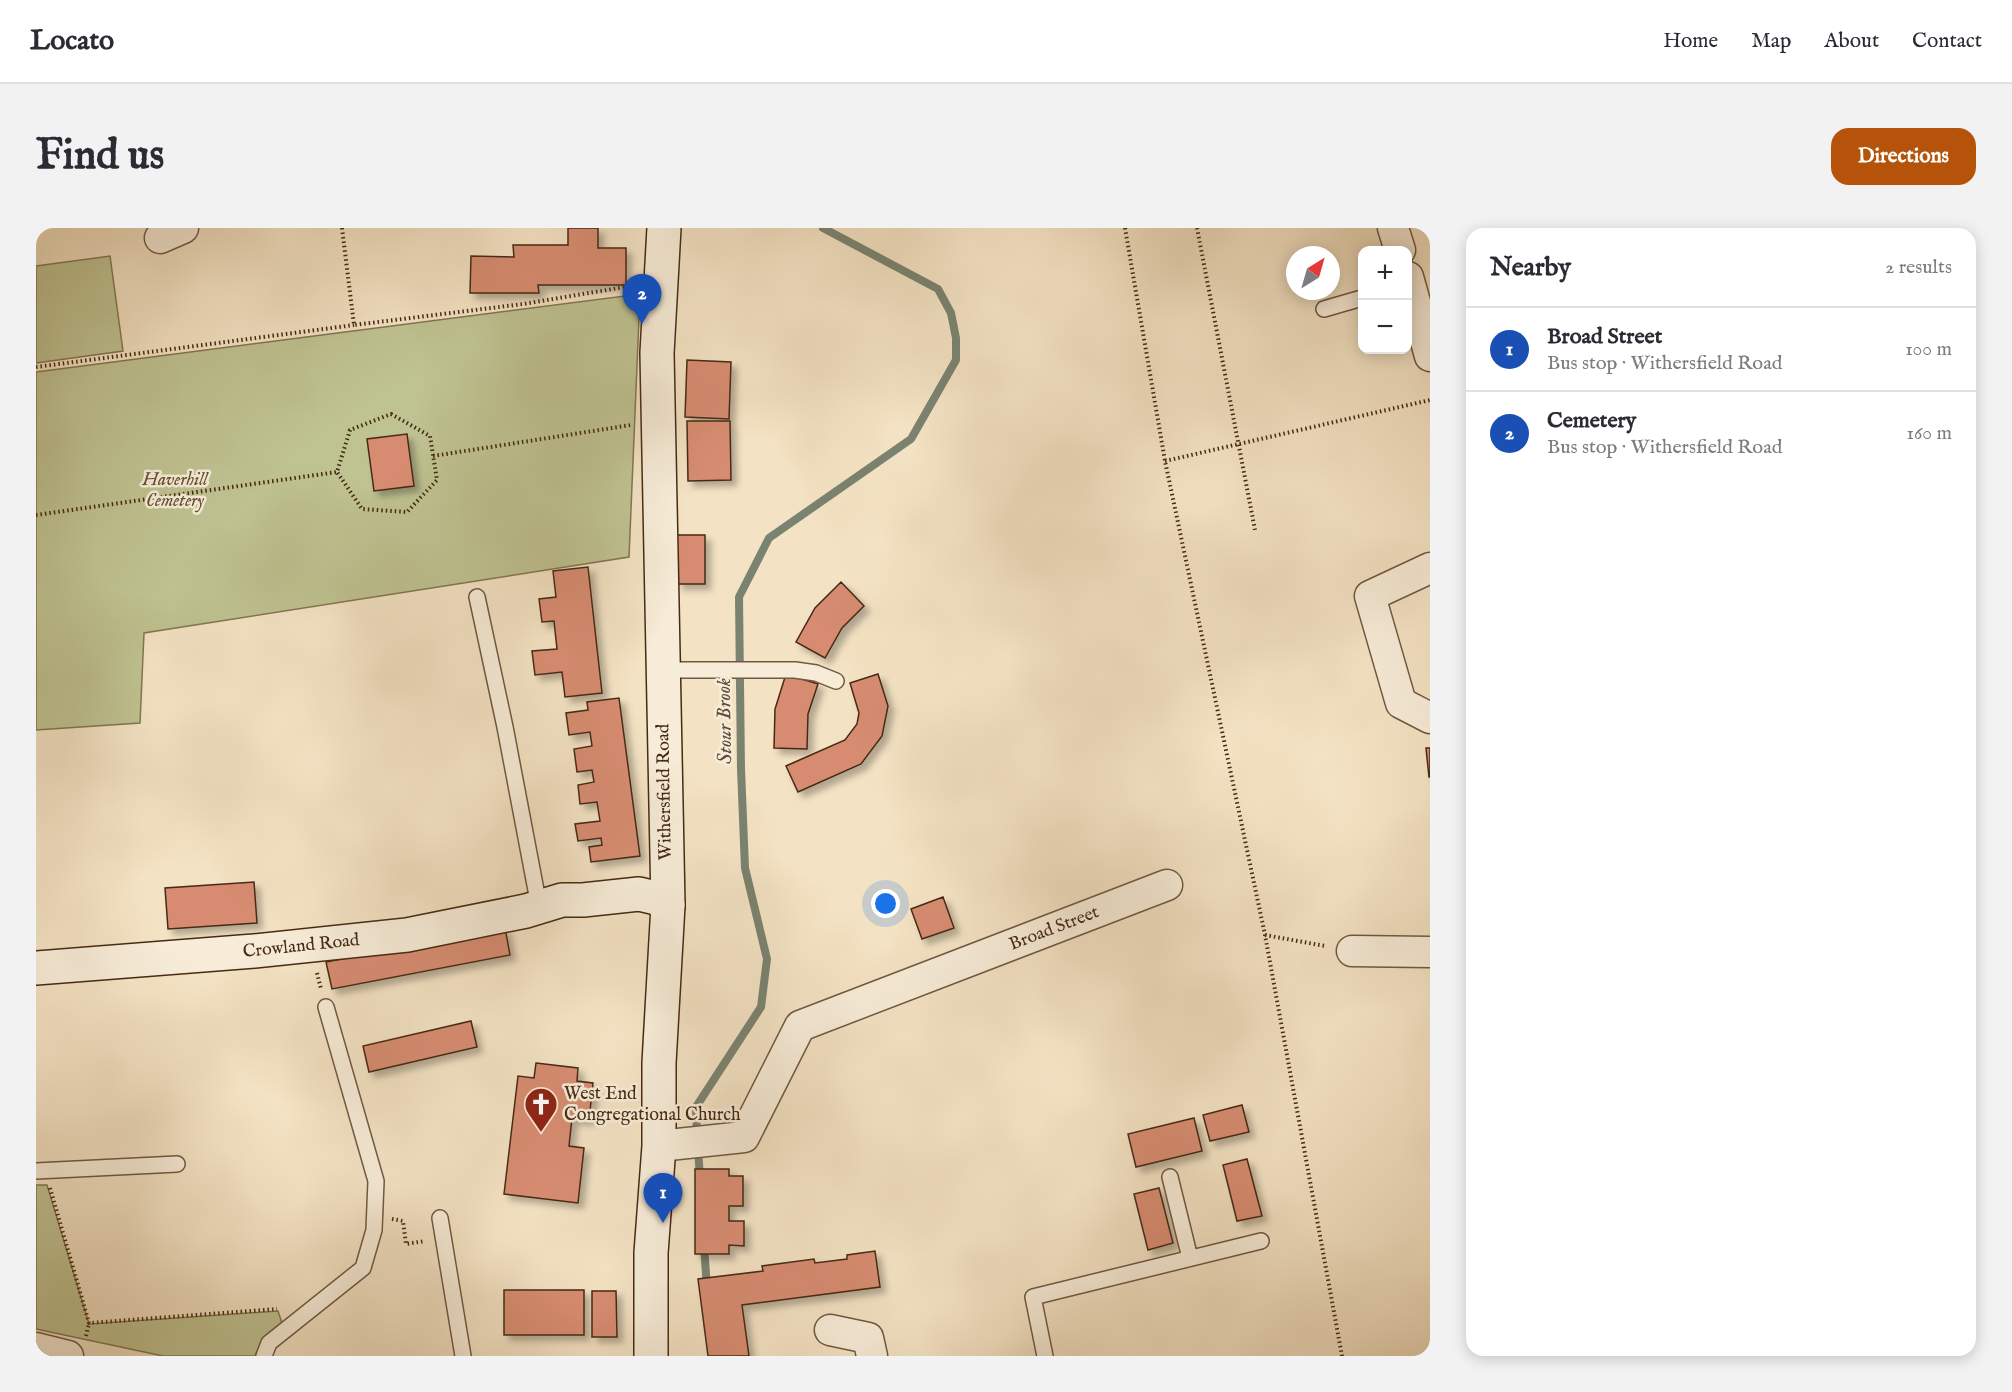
<!DOCTYPE html>
<meta charset="utf-8">
<style>
body{margin:0;font-family:"IM FELL English",serif;background:#f2f2f3;color:#2b2b33}
.controls{position:absolute;right:18px;top:18px;display:grid;overflow:hidden;border-radius:12px;box-shadow:0 3px 15px #0003}
.controls button{width:54px;height:54px;display:grid;place-items:center;padding:0;border:0;border-bottom:2px solid #e1e1e2;background:#fff;color:#2b2b33;font:30px sans-serif}
.compass{position:absolute;left:1250px;top:18px;width:54px;height:54px;border-radius:50%;background:#fff;box-shadow:0 3px 15px #0003;rotate:37deg}
.you{position:absolute;left:850px;top:676px;width:21px;height:21px;margin:-15px;border:4px solid #fff;border-radius:50%;background:#1a73e8;box-shadow:0 0 0 9px #1a73e833}
.badge{display:grid;place-items:center;width:39px;height:39px;border-radius:50%;background:#b45309;color:#fff;font-size:20px;font-weight:700}
.pin{position:absolute;translate:-50% -50px;filter:drop-shadow(0 2px 3px #0008)}
.pin::after{content:'';position:absolute;top:32px;width:21px;height:18px;background:inherit;clip-path:polygon(0 0,100% 0,50% 100%)}
.list{margin:0;padding:0;list-style:none}
h2{display:flex;justify-content:space-between;align-items:center;height:78px;margin:0;padding:0 24px;font-size:26px}
h2 small{font-size:20px;font-weight:400;color:#7c7c81}
.list li{display:grid;grid-template-columns:39px 1fr auto;gap:18px;align-items:center;box-sizing:border-box;height:84px;padding:0 24px;border-top:2px solid #e1e1e2}
.list b{display:block;font-size:22px;white-space:nowrap}
.list p{margin:0;font-size:20px;white-space:nowrap;color:#7c7c81}
.list em{font-size:20px;font-style:normal;color:#7c7c81}
.map{position:relative;flex:none;width:1394px;height:1128px;overflow:hidden;border-radius:18px}
header{display:flex;align-items:center;gap:36px;box-sizing:border-box;height:84px;padding:0 30px;background:#fff;border-bottom:2px solid #e1e1e2}
header strong{font-size:28px}
nav{display:flex;gap:33px;margin-inline-start:auto;font-size:21px}
.intro{display:flex;align-items:center;justify-content:space-between;box-sizing:border-box;height:144px;padding:0 36px}
h1{margin:0;font-size:42px}
.button{padding:15px 27px;border-radius:18px;background:#b45309;color:#fff;font-size:21px;font-weight:700}
main{display:flex;gap:36px;padding:0 36px}
aside{flex:1;background:#fff;border-radius:18px;box-shadow:0 3px 15px #0003}
.map>svg:first-child{display:block}
.green{fill:#bfc291;stroke:#827652;stroke-width:1.5}
.lines{fill:none;stroke-linecap:round;stroke-linejoin:round}
.stream{stroke:#7a8370;stroke-width:8}
.building{fill:#d78c71;stroke:#462a14;stroke-width:1.5;filter:url(#shadow)}
.lane-casing{stroke:#715840;stroke-width:18}
.street-casing{stroke:#715840;stroke-width:33}
.secondary-casing{stroke:#462a14;stroke-width:36}
.path{stroke:#462a14;stroke-width:4;stroke-dasharray:1.5 3;stroke-linecap:butt}
.lane{stroke:#f7ecd8;stroke-width:15}
.street{stroke:#f7ecd8;stroke-width:30}
.secondary{stroke:#f7ecd8;stroke-width:33}
.labels{text-anchor:middle;dominant-baseline:central;stroke-width:5;stroke-linejoin:round;paint-order:stroke}
.park-label{font-size:18px;font-style:italic;fill:#645033;stroke:#f7ecd8}
.street-label{font-size:18px;fill:#462a14;stroke:#f7ecd8}
.poi-label{font-size:18px;fill:#462a14;stroke:#f7ecd8;text-anchor:start}
.water-label{font-size:20px;font-style:italic;fill:#5c4f3a;stroke:#f7ecd8}
</style>
<header>
<strong>Locato</strong>
<nav><a>Home</a><a>Map</a><a>About</a><a>Contact</a></nav>
</header>
<div class="intro"><h1>Find us</h1><a class="button">Directions</a></div>
<main>
<div class="map">
<svg width="1394" height="1128" viewBox="0 0 1394 1128">
<defs>
<filter id="shadow"><feDropShadow dx="5.5" dy="5.5" stdDeviation="3" flood-color="#0004"/></filter>
</defs>
<rect width="100%" height="100%" fill="#f3e2c3"/>
<filter id="stains"><feTurbulence type="fractalNoise" baseFrequency=".00333" numOctaves="4"/><feColorMatrix values="0 0 0 0 .2 0 0 0 0 .09 0 0 0 0 .02 0 0 0 .5 -.17"/></filter>
<radialGradient id="worn" r=".72"><stop offset=".6" stop-color="#630" stop-opacity="0"/><stop offset="1" stop-color="#630" stop-opacity=".3"/></radialGradient>
<path class="green" d="M 74,28 L 87,123 L 0,135 L 0,38 Z
M 604,66 L 593,329 L 108,405 L 104,495 L 0,502 L 0,144 Z
M 0,957 L 11,957 L 53,1096 L 242,1083 L 246,1095 L 227,1112 L 219,1128 L 127,1128 L 0,1101 Z"/>
<g class="lines">
<path class="stream" d="M 661,908 L 660,879 L 725,779 L 731,731 L 709,640 L 705,541 L 703,369 L 733,310 L 875,211 L 920,132 L 920,110 L 915,85 L 902,61 L 787,0
M 662,920 L 664,950
M 668,1018 L 671,1060"/>
</g>
<path class="building" d="M 532,0 L 562,0 L 562,20 L 590,20 L 590,57 L 502,57 L 503,65 L 434,65 L 435,28 L 478,29 L 477,17 L 532,17 Z
M 651,132 L 695,134 L 693,191 L 649,189 Z
M 651,193 L 694,193 L 695,252 L 652,253 Z
M 371,206 L 378,258 L 338,263 L 331,211 Z
M 641,307 L 669,307 L 669,356 L 641,356 Z
M 552,339 L 566,465 L 529,469 L 526,444 L 499,447 L 496,423 L 521,421 L 518,393 L 506,394 L 503,371 L 520,369 L 517,343 Z
M 805,354 L 828,378 L 806,400 L 789,430 L 760,414 L 779,380 Z
M 750,446 L 782,456 L 772,486 L 771,521 L 738,520 L 739,481 Z
M 842,446 L 852,478 L 846,508 L 825,536 L 762,564 L 750,538 L 809,512 L 821,496 L 823,485 L 814,455 Z
M 583,470 L 604,628 L 555,634 L 553,619 L 566,617 L 565,610 L 542,613 L 539,596 L 564,593 L 561,574 L 544,576 L 542,557 L 558,554 L 556,542 L 541,544 L 538,521 L 556,518 L 554,504 L 533,507 L 530,485 L 552,482 L 551,474 Z
M 1390,520 L 1394,520 L 1394,549 L 1393,549 Z
M 218,654 L 221,695 L 132,701 L 129,660 Z
M 907,669 L 918,700 L 886,711 L 875,681 Z
M 469,700 L 474,727 L 296,761 L 290,734 Z
M 435,793 L 441,819 L 333,844 L 327,818 Z
M 500,835 L 542,840 L 541,853 L 557,855 L 553,892 L 536,890 L 533,918 L 548,920 L 542,975 L 468,966 L 482,848 L 498,850 Z
M 1206,877 L 1213,904 L 1174,913 L 1167,887 Z
M 1158,890 L 1166,923 L 1100,939 L 1092,906 Z
M 1211,931 L 1226,988 L 1201,993 L 1187,937 Z
M 659,941 L 693,941 L 693,948 L 707,948 L 707,978 L 693,978 L 693,993 L 708,993 L 708,1018 L 693,1017 L 693,1026 L 659,1026 Z
M 1123,960 L 1137,1015 L 1112,1022 L 1098,966 Z
M 839,1023 L 844,1059 L 706,1077 L 713,1128 L 672,1128 L 662,1051 L 727,1043 L 726,1038 L 778,1031 L 779,1035 L 811,1031 L 811,1027 Z
M 468,1062 L 548,1062 L 548,1107 L 468,1107 Z
M 556,1063 L 580,1063 L 581,1109 L 556,1109 Z"/>
<g class="lines">
<defs>
<path id="lane" d="M 1288,81 L 1326,70
M 441,369 L 469,499 L 503,678
M 627,442 L 759,442 L 780,445 L 800,453
M 0,943 L 141,936
M 1134,949 L 1154,1030
M 404,990 L 427,1128
M 228,1128 L 233,1115 L 327,1040 L 338,1002 L 340,953 L 290,779
M 1009,1128 L 997,1069 L 1225,1013"/>
<g id="street">
<path d="M 1357,0 L 1364,22"/>
<path d="M 124,10 L 147,0"/>
<path d="M 1372,49 L 1394,128"/>
<path d="M 1394,340 L 1334,368 L 1365,475 L 1394,490"/>
<path d="M 1316,723 L 1394,724"/>
<path id="s1" d="M 623,918 L 708,909 L 764,798 L 1131,657"/>
<path d="M 794,1102 L 832,1110 L 836,1128"/>
<path d="M 0,1120 L 32,1128"/>
</g>
<g id="secondary">
<path id="s2" d="M 0,740 L 218,723 L 371,707 L 490,683 L 526,672 L 547,672 L 603,666 L 620,670 L 632,677"/>
<path d="M 615,1128 L 615,1025 L 623,918 L 623,835 L 632,677 L 621,125 L 628,0"/>
</g>
</defs>
<use href="#lane" class="lane-casing"/>
<use href="#street" class="street-casing"/>
<use href="#secondary" class="secondary-casing"/>
<path class="path" d="M 306,0 L 318,97 L 487,76 L 595,58
M 1089,0 L 1129,233 L 1229,707 L 1306,1128
M 1161,0 L 1219,302
M 0,139 L 318,97
M 355,186 L 394,208 L 401,252 L 371,284 L 326,281 L 301,244 L 314,202 Z
M 397,228 L 595,197
M 1129,233 L 1394,172
M 0,287 L 301,244
M 1229,707 L 1289,718
M 281,745 L 285,761
M 14,960 L 53,1095 L 241,1081
M 356,991 L 367,993 L 370,1016 L 389,1013
M 50,1108 L 53,1095"/>
<use href="#lane" class="lane"/>
<use href="#street" class="street"/>
<use href="#secondary" class="secondary"/>
</g>
<defs>
<symbol id="church-pin" viewBox="-11 -11 22 30"><path d="M0 17L-7.5 6A9.5 9.5 0 1 1 7.5 6Z" fill="#8f2418" stroke="#f7ecd8"/><path d="M-1.2-6h2.4v3.5h3.3v2.4h-3.3V6h-2.4V-.1h-3.3v-2.4h3.3Z" fill="#fff"/></symbol>
</defs>
<g fill-rule="evenodd">
<use href="#church-pin" x="486" y="857" width="38" height="52"/>
</g>
<g class="labels">
<g class="park-label">
<text x="139" y="252">Haverhill<tspan x="139" dy="21">Cemetery</tspan></text>
</g>
<g class="street-label">
<text transform="translate(629 564) rotate(-91)">Withersfield Road</text>
<text stroke="none"><textPath href="#s1" startOffset="482">Broad Street</textPath></text>
<text stroke="none"><textPath href="#s2" startOffset="266">Crowland Road</textPath></text>
</g>
<g class="poi-label">
<text x="528" y="866">West End<tspan x="528" dy="21">Congregational Church</tspan></text>
</g>
<g class="water-label">
<text transform="translate(689 493) rotate(-91)">Stour Brook</text>
</g>
</g>
<rect width="100%" height="100%" filter="url(#stains)"/>
<rect width="100%" height="100%" fill="url(#worn)"/>
</svg>
<div class="controls">
<button>+</button>
<button>−</button>
</div>
<svg class="compass" viewBox="-18 -18 36 36"><path d="M0-13l5 13h-10z" fill="#e53935"/><path d="M0 13l5-13h-10z" fill="#7c7c81"/></svg>
<div class="you"></div>
<div class="pin badge" style="left:627px;top:995px;background:#1a4fb4">1</div>
<div class="pin badge" style="left:606px;top:96px;background:#1a4fb4">2</div>
</div>
<aside>
<h2>Nearby<small>2 results</small></h2>
<ul class="list">
<li><span class="badge" style="background:#1a4fb4">1</span><div><b>Broad Street</b><p>Bus stop · Withersfield Road</p></div><em>100 m</em></li>
<li><span class="badge" style="background:#1a4fb4">2</span><div><b>Cemetery</b><p>Bus stop · Withersfield Road</p></div><em>160 m</em></li>
</ul>
</aside>
</main>
